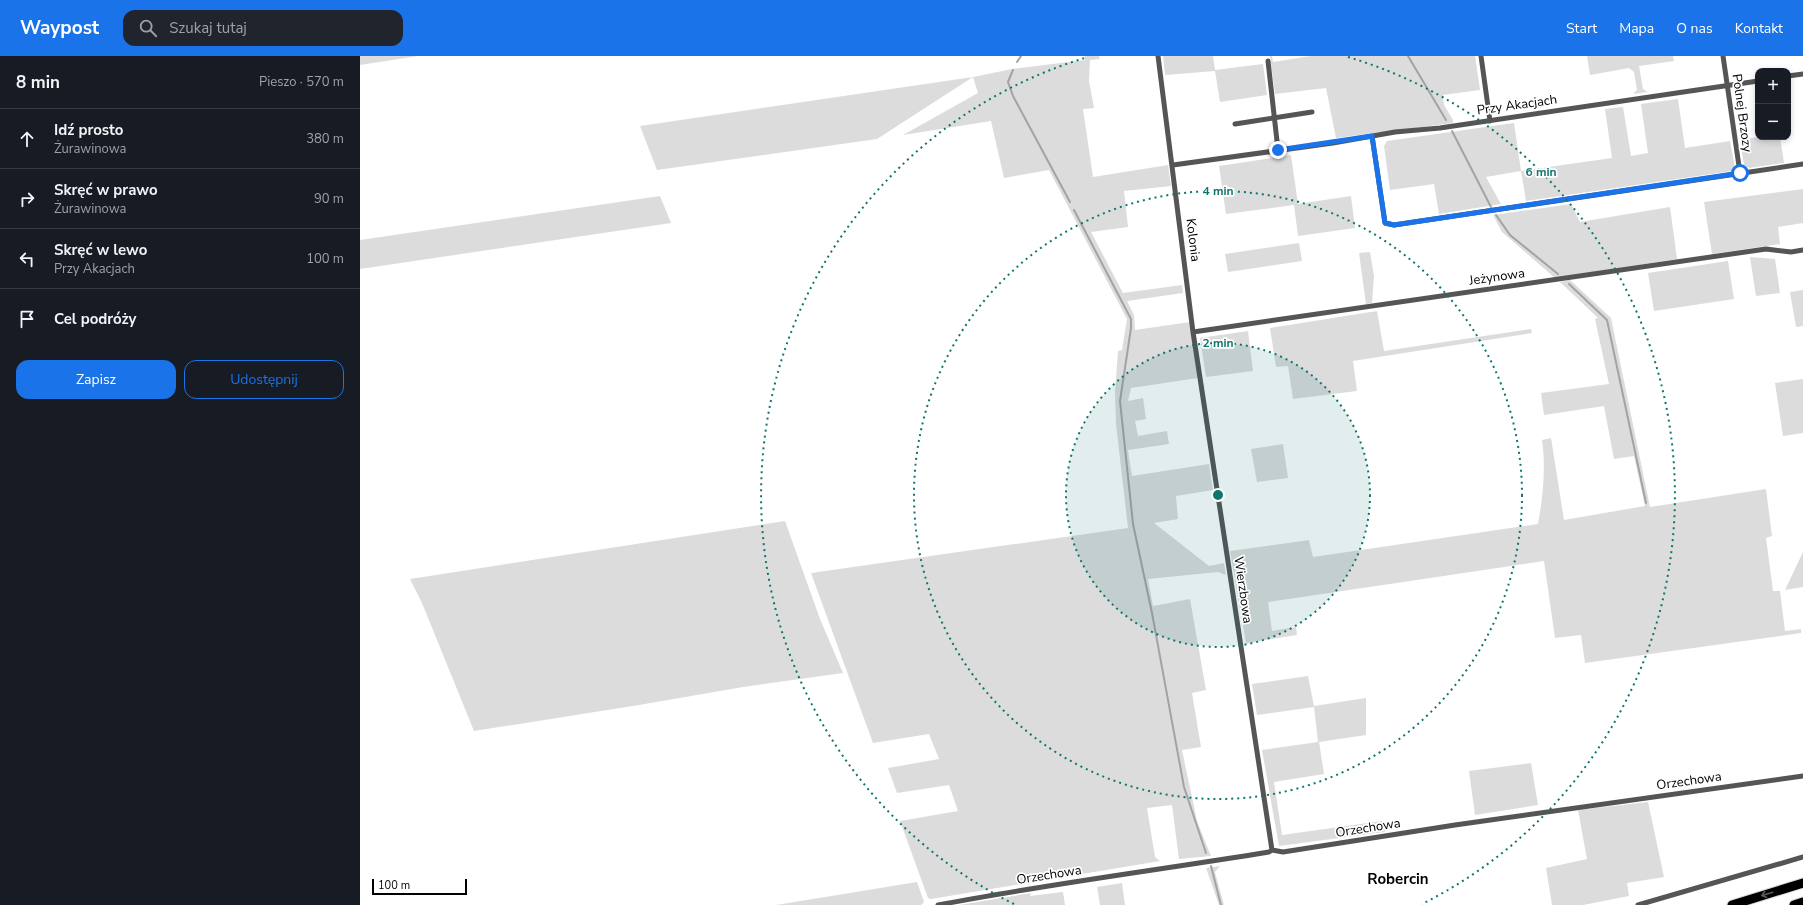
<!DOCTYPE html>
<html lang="pl">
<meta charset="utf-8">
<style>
body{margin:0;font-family:"Nunito Sans",sans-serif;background:#20242c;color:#f1f3f6}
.controls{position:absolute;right:12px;top:12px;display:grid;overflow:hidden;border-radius:8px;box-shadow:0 2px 6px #0003}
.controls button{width:36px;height:36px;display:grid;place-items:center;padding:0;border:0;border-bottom:1px solid #363941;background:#171b24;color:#f1f3f6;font:20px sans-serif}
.scale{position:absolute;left:12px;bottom:10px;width:95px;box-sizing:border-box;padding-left:4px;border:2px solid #000;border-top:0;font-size:11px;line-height:14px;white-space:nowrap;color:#000;-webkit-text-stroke:3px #fff;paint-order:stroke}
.stop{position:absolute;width:12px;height:12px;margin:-9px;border:3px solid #1a73e8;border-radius:50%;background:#fff}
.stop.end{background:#1a73e8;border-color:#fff;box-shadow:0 1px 4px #0008}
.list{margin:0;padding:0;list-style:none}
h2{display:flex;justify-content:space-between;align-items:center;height:52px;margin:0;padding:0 16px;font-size:17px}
h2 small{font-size:13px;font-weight:400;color:#9ea1a6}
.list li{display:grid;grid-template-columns:26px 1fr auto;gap:12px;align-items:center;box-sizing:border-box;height:60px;padding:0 16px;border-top:1px solid #363941}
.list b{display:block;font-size:15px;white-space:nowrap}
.list p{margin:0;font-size:13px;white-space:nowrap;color:#9ea1a6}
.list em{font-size:13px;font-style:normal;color:#9ea1a6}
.actions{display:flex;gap:8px;padding:12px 16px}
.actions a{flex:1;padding:9px 0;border:1px solid #1a73e8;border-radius:12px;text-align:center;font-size:14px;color:#1a73e8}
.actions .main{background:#1a73e8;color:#fff}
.icon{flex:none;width:22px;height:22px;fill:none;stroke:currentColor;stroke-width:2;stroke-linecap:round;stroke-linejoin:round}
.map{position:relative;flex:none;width:1443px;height:849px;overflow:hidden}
header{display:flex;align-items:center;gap:24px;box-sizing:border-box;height:56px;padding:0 20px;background:#1a73e8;color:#fff}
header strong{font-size:19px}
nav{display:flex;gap:22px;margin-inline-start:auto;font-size:14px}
.search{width:280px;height:36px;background:#20242c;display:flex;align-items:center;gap:10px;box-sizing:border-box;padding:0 14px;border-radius:12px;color:#9ea1a6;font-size:15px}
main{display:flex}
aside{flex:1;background:#171b24}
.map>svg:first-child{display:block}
.green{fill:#dcdcdc}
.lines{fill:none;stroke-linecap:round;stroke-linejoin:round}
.stream{stroke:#a3a3a3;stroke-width:2}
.motorway-casing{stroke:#dbdbdb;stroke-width:11}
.minor{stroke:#555;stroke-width:5}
.motorway{stroke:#000;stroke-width:9}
.oneway{stroke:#595959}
.route{stroke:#1a73e8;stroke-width:5}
.ring{fill:none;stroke:#0f766e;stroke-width:2;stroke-dasharray:2 4}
.labels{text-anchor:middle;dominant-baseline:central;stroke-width:3.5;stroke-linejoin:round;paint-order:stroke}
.street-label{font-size:13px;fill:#000;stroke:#fff}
.quarter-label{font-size:15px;font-weight:bold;fill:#000;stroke:#fff}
.centre{fill:#0f766e;stroke:#fff;stroke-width:2}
.ring-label{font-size:12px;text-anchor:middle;font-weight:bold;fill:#0f766e;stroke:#fff;stroke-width:3.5;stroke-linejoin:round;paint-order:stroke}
</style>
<header>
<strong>Waypost</strong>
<div class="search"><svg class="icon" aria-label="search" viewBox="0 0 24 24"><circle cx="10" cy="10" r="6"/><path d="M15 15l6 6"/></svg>Szukaj tutaj</div>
<nav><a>Start</a><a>Mapa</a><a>O nas</a><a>Kontakt</a></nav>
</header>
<main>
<aside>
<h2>8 min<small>Pieszo · 570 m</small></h2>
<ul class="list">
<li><svg class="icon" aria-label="ahead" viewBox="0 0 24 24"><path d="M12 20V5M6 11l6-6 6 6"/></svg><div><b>Idź prosto</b><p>Żurawinowa</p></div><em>380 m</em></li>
<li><svg class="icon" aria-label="right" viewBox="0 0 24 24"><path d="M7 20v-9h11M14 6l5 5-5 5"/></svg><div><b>Skręć w prawo</b><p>Żurawinowa</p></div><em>90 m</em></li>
<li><svg class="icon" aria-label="left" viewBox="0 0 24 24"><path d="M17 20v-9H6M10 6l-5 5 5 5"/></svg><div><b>Skręć w lewo</b><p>Przy Akacjach</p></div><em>100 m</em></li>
<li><svg class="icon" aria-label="arrive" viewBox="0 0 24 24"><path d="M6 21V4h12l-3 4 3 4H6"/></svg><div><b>Cel podróży</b></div></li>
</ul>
<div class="actions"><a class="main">Zapisz</a><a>Udostępnij</a></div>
</aside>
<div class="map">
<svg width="1443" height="849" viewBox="0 0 1443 849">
<rect width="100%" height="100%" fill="#fff"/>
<path class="green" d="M 0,0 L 58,0 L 0,9 Z
M 725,0 L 739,0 L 740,3 L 730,4 L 729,25 L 734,52 L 723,53 L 733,121 L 808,109 L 811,130 L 764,135 L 768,171 L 731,176 L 763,237 L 822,229 L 823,237 L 767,245 L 774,259 L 775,274 L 830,266 L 838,322 L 771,332 L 768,345 L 783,342 L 786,363 L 775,365 L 778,380 L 807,375 L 809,388 L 768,394 L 772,420 L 849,408 L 853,434 L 816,440 L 818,463 L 794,467 L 849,510 L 864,507 L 866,519 L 858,516 L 788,523 L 793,550 L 830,543 L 846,634 L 832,637 L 841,691 L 822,694 L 837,765 L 851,800 L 819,803 L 812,749 L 787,752 L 795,801 L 800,805 L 571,843 L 568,842 L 540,765 L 598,755 L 589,729 L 537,737 L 528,712 L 579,703 L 569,678 L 513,687 L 451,517 L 768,472 L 756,368 L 755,336 L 758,295 L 762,294 L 767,263 L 689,114 L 644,122 L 631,65 L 543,79 L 618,37 L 613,21 L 517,83 L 297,114 L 280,70 L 613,21 L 652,13 L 725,4 Z
M 803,0 L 853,0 L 855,14 L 903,8 L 907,39 L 860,46 L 855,15 L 805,19 Z
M 910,0 L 912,0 L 913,6 L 951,0 L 1115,0 L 1120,34 L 1083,39 L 1084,49 L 1093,64 L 1093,67 L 976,82 L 966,32 L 915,38 Z
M 1227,0 L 1313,0 L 1314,5 L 1279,10 L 1283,33 L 1288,36 L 1273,38 L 1277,34 L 1274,16 L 1269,12 L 1230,19 Z
M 1318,43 L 1325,92 L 1370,85 L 1375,112 L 1372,115 L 1166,145 L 1161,115 L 1126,121 L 1141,148 L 1079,158 L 1074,128 L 1030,134 L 1024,90 L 1027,85 L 1154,67 L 1161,115 L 1252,102 L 1245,53 L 1263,51 L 1271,100 L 1288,97 L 1281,48 Z
M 1398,81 L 1420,81 L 1424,107 L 1389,112 L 1384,109 L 1380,84 Z
M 931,99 L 938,148 L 991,140 L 995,172 L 938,180 L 934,149 L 866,158 L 859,110 Z
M 1443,133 L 1443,167 L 1418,171 L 1420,188 L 1352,198 L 1344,146 Z
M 300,140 L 311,167 L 0,213 L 0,184 Z
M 1211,148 L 1220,166 L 1310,151 L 1317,203 L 1195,222 L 1142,176 L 1133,159 Z
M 939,187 L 942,205 L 868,216 L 865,198 Z
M 1010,196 L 1014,220 L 1012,247 L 1006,248 L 999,197 Z
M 1390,201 L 1415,203 L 1420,237 L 1396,240 Z
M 1368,205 L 1374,243 L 1294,255 L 1288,217 Z
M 1210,224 L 1251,262 L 1290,451 L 1406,433 L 1412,480 L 1406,482 L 1413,535 L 1420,535 L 1425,575 L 1441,573 L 1441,577 L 1225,607 L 1221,579 L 1195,582 L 1184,505 L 908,546 L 912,575 L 936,571 L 937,579 L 886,587 L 870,495 L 949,484 L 953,501 L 1178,468 C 1183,440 1186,412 1182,384 L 1191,382 L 1204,464 L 1285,450 L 1274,400 L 1254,403 L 1244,350 L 1184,359 L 1181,337 L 1249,328 L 1235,263 L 1238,262 L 1200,226 Z
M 1443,234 L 1443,270 L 1436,271 L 1430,236 Z
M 1017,255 L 1024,295 L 1171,273 L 1172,277 L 993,305 L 997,335 L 933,343 L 928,310 L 916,311 L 910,272 Z
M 888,275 L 893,315 L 846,321 L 840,282 Z
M 1443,323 L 1443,377 L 1423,380 L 1415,327 Z
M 923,388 L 928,422 L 897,426 L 891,393 Z
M 425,465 L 460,563 L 483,617 L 383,631 L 279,649 L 114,675 L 62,547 L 50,523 Z
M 1443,496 L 1443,531 L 1425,534 Z
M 948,620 L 954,650 L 1006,642 L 1006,679 L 959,686 L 964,718 L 914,726 L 922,779 L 1022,765 L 1025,776 L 919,790 L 902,694 L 958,686 L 954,651 L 897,659 L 892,628 Z
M 1171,707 L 1178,749 L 1115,759 L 1109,715 Z
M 1288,746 L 1304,821 L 1267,827 L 1269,840 L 1223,849 L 1192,849 L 1186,812 L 1227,803 L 1218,754 Z
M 860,810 L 855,816 L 864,849 L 859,849 L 846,812 Z
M 557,826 L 564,846 L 561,849 L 416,849 Z
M 762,827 L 765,849 L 740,849 L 737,831 Z
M 703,836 L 705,849 L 599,849 L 671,837 L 670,840 Z"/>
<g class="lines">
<path class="stream" d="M 1048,0 L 1086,64
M 657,6 L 661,0
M 653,14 L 648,26 L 653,40 L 710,146
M 1092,75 L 1131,151
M 714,154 L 771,263 L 771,272 L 760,345 L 773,468 L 792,557 L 824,731 L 846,797
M 1136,159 L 1150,179 L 1198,218
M 1209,228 L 1247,264 L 1286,447
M 851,810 L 861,849"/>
<defs>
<path id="motorway" d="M 1372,849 L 1443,827
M 1434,849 L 1443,846"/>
</defs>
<use href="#motorway" class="motorway-casing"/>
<path class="minor" d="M 798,0 L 833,276 L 912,794
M 1121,0 L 1130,65
M 1363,0 L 1380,117
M 908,5 L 918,94
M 1428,20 L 1443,18
M 875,68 L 952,56
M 1012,80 L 1025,167 L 1034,169 L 1443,108
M 813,109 L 973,87 L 1035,76 L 1080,72 L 1398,25
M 833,276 L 1406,193 L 1431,196 L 1443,194
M 578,849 C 688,828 799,814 909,796 L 912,794 L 923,796 L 1095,769 L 1443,720
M 1278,849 L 1443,801"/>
<use href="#motorway" class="motorway"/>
</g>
<defs><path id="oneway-shaft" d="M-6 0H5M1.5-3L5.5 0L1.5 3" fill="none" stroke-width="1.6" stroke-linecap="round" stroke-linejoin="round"/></defs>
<use class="oneway" href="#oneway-shaft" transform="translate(1407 838) rotate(163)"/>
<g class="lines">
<path class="route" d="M 918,94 L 1012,80 L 1025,167 L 1034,169 L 1380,117"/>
</g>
<circle cx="858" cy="439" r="152" fill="#0f766e" fill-opacity=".12"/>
<g class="ring">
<circle cx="858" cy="439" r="152"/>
<circle cx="858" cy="439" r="304"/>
<path d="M654 848A457 457 0 0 1 728 1M988 1A457 457 0 0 1 1062 848"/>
</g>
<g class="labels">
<g class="street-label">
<text transform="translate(1157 49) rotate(-8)">Przy Akacjach</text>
<text transform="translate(1382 57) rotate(82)">Polnej Brzozy</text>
<text transform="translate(833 184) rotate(83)">Kolonia</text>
<text transform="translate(1137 221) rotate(-8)">Jeżynowa</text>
<text transform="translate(883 534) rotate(82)">Wierzbowa</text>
<text transform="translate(1329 725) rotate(-8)">Orzechowa</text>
<text transform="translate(1008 772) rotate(-9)">Orzechowa</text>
<text transform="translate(689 819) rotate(-9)">Orzechowa</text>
</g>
<g class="quarter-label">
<text x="1038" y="823">Robercin</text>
</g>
</g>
<circle cx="858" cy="439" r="6" class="centre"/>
<g class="ring-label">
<text x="1181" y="120">6 min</text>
<text x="858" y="139">4 min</text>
<text x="858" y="291">2 min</text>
</g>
</svg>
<div class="controls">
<button>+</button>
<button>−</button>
</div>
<div class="scale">100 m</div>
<div class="stop" style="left:1380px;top:117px"></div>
<div class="stop end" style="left:918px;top:94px"></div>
</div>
</main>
